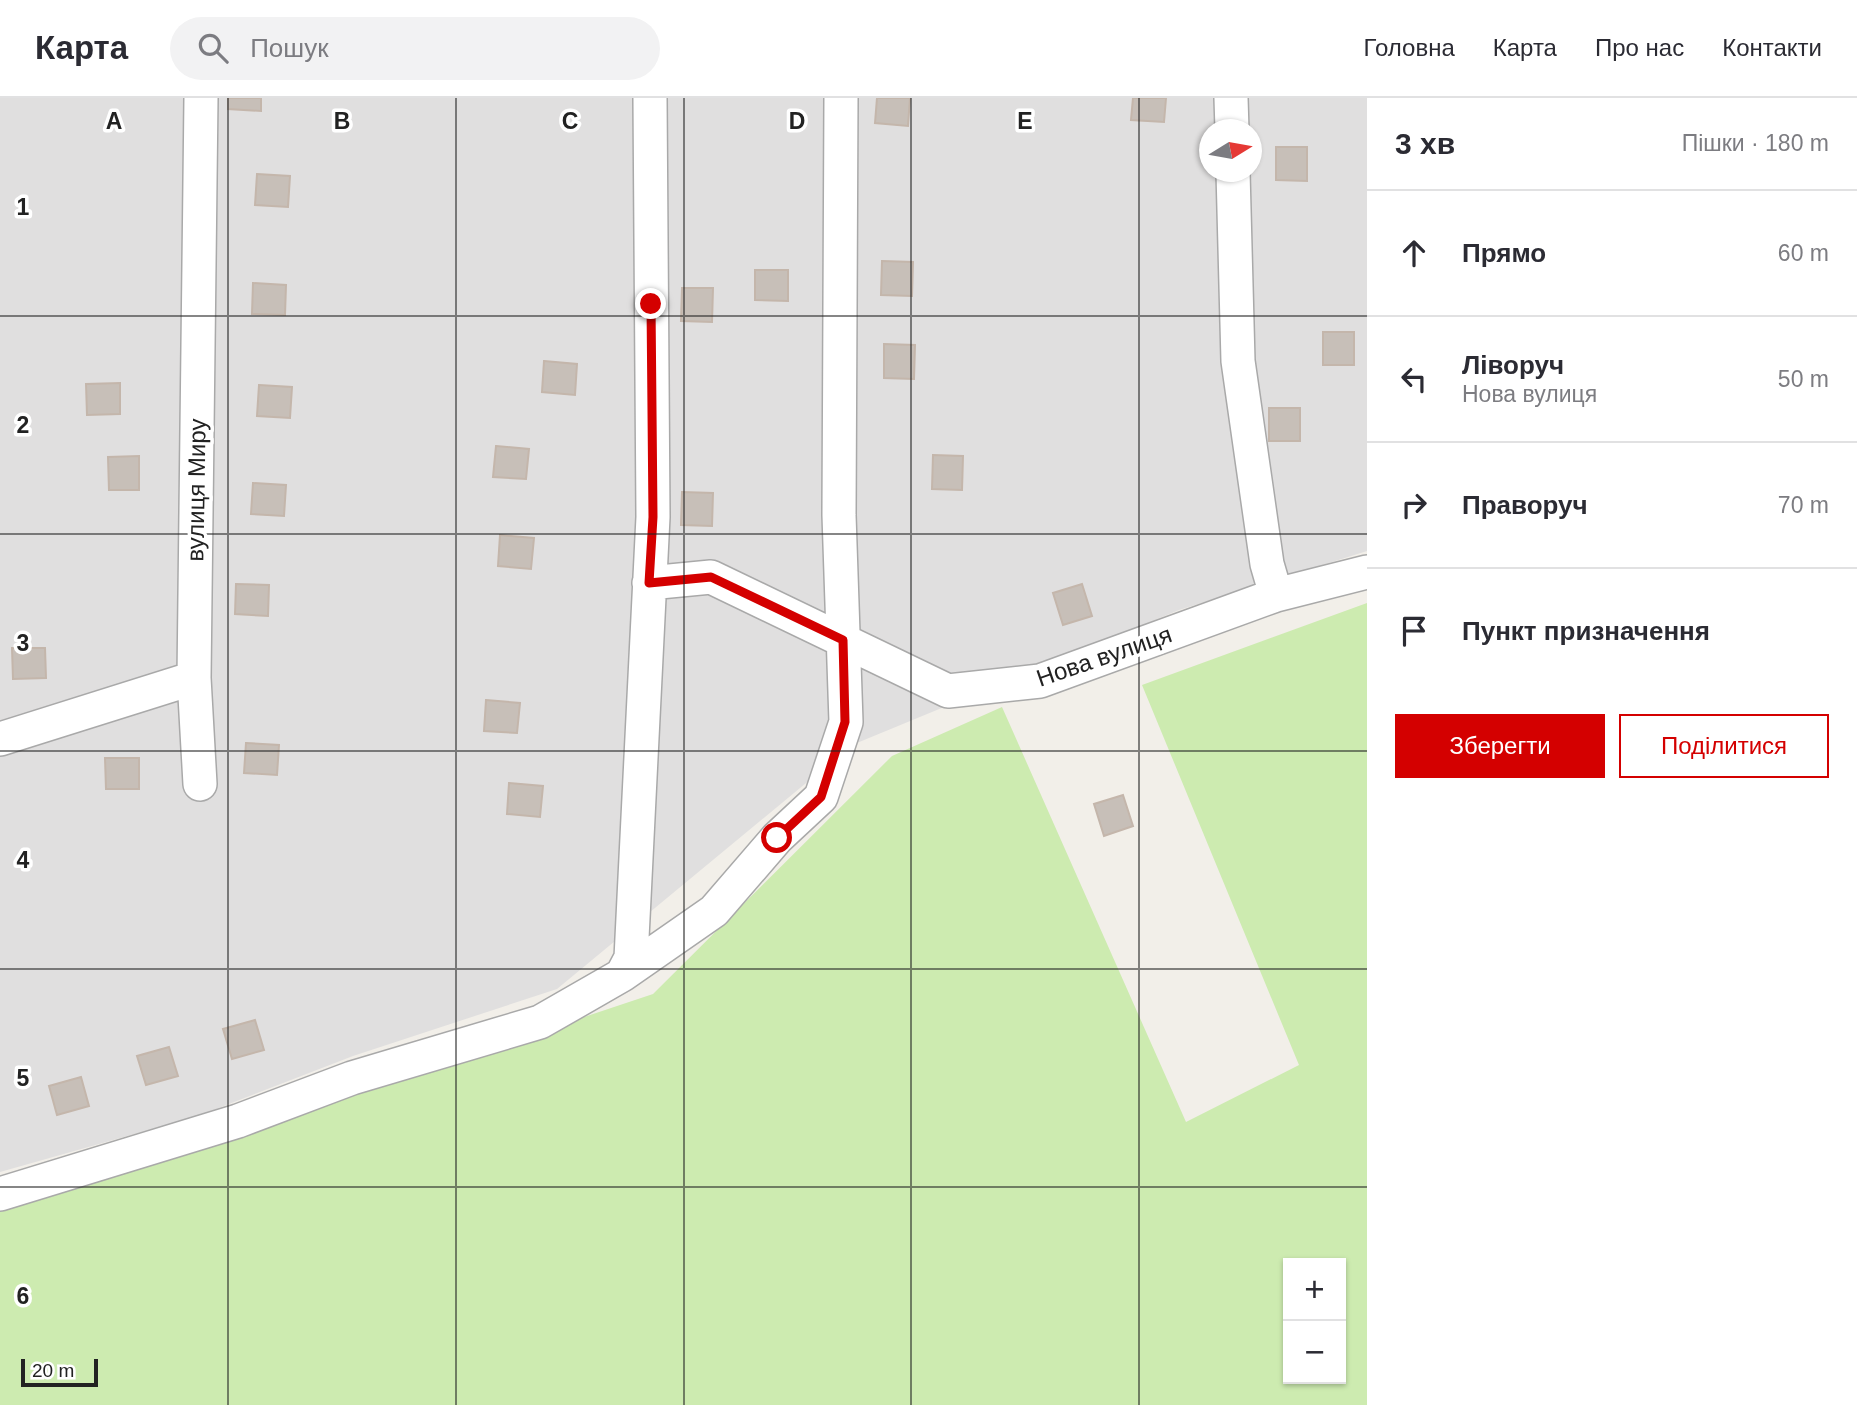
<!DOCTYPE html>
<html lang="uk">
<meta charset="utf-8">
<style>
body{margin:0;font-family:Arial,sans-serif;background:#f2f2f3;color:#2b2b33}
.controls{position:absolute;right:21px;bottom:21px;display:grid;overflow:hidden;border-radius:0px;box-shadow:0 2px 5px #0004}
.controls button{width:63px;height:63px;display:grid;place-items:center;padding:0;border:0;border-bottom:2px solid #e1e1e2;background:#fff;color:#2b2b33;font:35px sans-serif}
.compass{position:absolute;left:1199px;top:21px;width:63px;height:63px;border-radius:50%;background:#fff;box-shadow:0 2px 5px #0004;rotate:79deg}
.scale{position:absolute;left:21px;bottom:18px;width:77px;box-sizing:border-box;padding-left:7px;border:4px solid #222;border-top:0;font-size:19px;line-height:24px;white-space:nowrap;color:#222;-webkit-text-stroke:5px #fff;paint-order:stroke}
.stop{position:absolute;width:21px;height:21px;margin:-16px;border:5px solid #d40000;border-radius:50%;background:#fff}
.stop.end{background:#d40000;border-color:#fff;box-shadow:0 2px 7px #0008}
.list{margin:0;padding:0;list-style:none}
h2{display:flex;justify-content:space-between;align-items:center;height:91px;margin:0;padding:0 28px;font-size:30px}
h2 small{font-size:23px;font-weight:400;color:#7c7c81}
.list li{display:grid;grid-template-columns:46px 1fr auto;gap:21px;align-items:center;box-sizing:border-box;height:126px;padding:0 28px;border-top:2px solid #e1e1e2}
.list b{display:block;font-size:26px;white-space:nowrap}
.list p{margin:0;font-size:23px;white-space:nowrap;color:#7c7c81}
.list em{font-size:23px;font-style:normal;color:#7c7c81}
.actions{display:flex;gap:14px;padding:21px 28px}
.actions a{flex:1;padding:16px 0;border:2px solid #d40000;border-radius:0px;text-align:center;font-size:24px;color:#d40000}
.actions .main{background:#d40000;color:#fff}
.icon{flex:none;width:38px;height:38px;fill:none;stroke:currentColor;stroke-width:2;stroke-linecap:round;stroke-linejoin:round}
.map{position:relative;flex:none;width:1367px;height:1307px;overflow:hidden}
header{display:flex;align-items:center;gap:42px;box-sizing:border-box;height:98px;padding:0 35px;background:#fff;border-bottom:2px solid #e1e1e2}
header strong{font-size:33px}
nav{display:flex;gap:38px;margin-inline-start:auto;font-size:24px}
.search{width:490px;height:63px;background:#f2f2f3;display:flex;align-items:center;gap:18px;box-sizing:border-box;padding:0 24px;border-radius:38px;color:#7c7c81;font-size:26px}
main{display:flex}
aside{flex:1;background:#fff}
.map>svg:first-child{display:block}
.residential{fill:#e0dfdf;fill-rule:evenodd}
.grass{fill:#cdebb0;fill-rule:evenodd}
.building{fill:#c7bfb8;stroke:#c4b6ab;stroke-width:2}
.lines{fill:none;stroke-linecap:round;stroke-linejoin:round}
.minor-casing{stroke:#a9a9a9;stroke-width:36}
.minor{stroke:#fff;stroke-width:33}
.route{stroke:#d40000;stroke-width:9}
.grid{fill:none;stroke:#222;stroke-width:2;stroke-opacity:0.55}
.labels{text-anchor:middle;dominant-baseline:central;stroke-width:7;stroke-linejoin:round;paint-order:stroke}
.street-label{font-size:24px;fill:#222;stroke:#fff}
.grid-label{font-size:23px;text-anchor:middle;font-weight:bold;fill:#222;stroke:#fff;stroke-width:7;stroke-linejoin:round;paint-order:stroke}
</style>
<header>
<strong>Карта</strong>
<div class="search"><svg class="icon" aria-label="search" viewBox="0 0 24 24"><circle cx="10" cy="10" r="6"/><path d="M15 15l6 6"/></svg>Пошук</div>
<nav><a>Головна</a><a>Карта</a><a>Про нас</a><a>Контакти</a></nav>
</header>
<main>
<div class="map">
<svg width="1367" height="1307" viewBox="0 0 1367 1307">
<rect width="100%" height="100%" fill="#f2efe9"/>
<path class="residential" d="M 0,0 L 1367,0 L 1367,453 L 1179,512 L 852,647 L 557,891 L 353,958 L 198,1018 L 0,1074 ZM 1210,32 L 1252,32 L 1252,74 L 1210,74 Z"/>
<path class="grass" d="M 1367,505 L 1367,1307 L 0,1307 L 0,1114 L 653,896 L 892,658 L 1002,609 L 1186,1024 L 1299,967 L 1142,587 ZM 1288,1165 L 1341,1165 L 1341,1281 L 1288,1281 Z"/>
<path class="building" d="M 228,0 L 261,0 L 261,13 L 228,11 Z
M 877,0 L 910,0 L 908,28 L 875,25 Z
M 1133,0 L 1166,0 L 1164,24 L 1131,22 Z
M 1276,49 L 1307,49 L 1307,83 L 1276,82 Z
M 257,76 L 290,78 L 288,109 L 255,107 Z
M 882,163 L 913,164 L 912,198 L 881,197 Z
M 755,172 L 788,172 L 788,203 L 755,202 Z
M 253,185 L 286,187 L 285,217 L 252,216 Z
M 682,190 L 713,190 L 712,224 L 681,223 Z
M 1323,234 L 1354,234 L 1354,267 L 1323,267 Z
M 884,246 L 915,247 L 914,281 L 884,280 Z
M 544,263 L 577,266 L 575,297 L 542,294 Z
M 120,285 L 120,316 L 87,317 L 86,286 Z
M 259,287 L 292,289 L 290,320 L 257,318 Z
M 1269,310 L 1300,310 L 1300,343 L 1269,343 Z
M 496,348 L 529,351 L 526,381 L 493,379 Z
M 933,357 L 963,358 L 962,392 L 932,391 Z
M 139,358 L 139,392 L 109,392 L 108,359 Z
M 253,385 L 286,387 L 284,418 L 251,416 Z
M 682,394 L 713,395 L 712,428 L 681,427 Z
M 500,437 L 534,440 L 531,471 L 498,468 Z
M 236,486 L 269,487 L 268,518 L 235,516 Z
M 1082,486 L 1092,518 L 1063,527 L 1053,495 Z
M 12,550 L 45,550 L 46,580 L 13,581 Z
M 486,602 L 520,605 L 517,635 L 484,633 Z
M 246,645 L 279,647 L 277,677 L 244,675 Z
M 105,660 L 139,660 L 139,691 L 106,691 Z
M 509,685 L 543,688 L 540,719 L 507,716 Z
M 1123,697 L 1133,728 L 1104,738 L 1094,706 Z
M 255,922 L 264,952 L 232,961 L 223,931 Z
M 169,949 L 178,978 L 146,987 L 137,958 Z
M 81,979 L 89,1008 L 57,1017 L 49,988 Z"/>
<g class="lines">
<defs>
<path id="minor" d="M 1231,0 L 1232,32
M 1233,74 L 1238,263 L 1267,466 L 1276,497
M 649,485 L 711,479 L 948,593 L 1040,583 L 1276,497 L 1367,474
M 194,580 L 200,686
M 0,641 L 194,580 L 201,0
M 622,877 L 714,813 L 777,740 L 821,699 L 846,624 L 839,417 L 841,0
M 0,1096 L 238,1023 L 352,980 L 540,924 L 622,877 L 631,860 L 653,419 L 650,0"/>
</defs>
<use href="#minor" class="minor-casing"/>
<use href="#minor" class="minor"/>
</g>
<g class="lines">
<path class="route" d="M 651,206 L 653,419 L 649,485 L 711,479 L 843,542 L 845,624 L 821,699 L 777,740"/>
</g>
<path class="grid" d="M 228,0 L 228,1307M 456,0 L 456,1307M 684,0 L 684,1307M 911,0 L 911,1307M 1139,0 L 1139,1307M 0,218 L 1367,218M 0,436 L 1367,436M 0,653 L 1367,653M 0,871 L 1367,871M 0,1089 L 1367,1089"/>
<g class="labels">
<g class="street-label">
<text transform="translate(196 392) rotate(-89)">вулиця Миру</text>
<text transform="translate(1104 558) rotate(-19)">Нова вулиця</text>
</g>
</g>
<g class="grid-label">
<text x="114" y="31">A</text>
<text x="342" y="31">B</text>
<text x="570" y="31">C</text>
<text x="797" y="31">D</text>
<text x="1025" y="31">E</text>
<text x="23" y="117">1</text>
<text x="23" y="335">2</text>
<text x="23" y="553">3</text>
<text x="23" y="770">4</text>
<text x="23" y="988">5</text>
<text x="23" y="1206">6</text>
</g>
</svg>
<div class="controls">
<button>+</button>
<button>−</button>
</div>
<svg class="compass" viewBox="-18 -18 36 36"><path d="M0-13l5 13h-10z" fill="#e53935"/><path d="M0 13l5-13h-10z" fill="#7c7c81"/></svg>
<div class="scale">20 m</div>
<div class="stop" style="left:777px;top:740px"></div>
<div class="stop end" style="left:651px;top:206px"></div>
</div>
<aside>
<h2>3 хв<small>Пішки · 180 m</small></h2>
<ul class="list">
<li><svg class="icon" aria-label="ahead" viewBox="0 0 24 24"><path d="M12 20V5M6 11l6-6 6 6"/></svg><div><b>Прямо</b></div><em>60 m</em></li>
<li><svg class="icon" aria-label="left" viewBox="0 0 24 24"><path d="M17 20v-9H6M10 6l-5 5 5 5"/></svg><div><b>Ліворуч</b><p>Нова вулиця</p></div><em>50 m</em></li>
<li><svg class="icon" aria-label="right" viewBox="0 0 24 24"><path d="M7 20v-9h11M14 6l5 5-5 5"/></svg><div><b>Праворуч</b></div><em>70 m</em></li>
<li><svg class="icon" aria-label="arrive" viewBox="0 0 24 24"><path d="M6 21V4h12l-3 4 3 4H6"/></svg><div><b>Пункт призначення</b></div></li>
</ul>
<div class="actions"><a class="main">Зберегти</a><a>Поділитися</a></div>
</aside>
</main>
